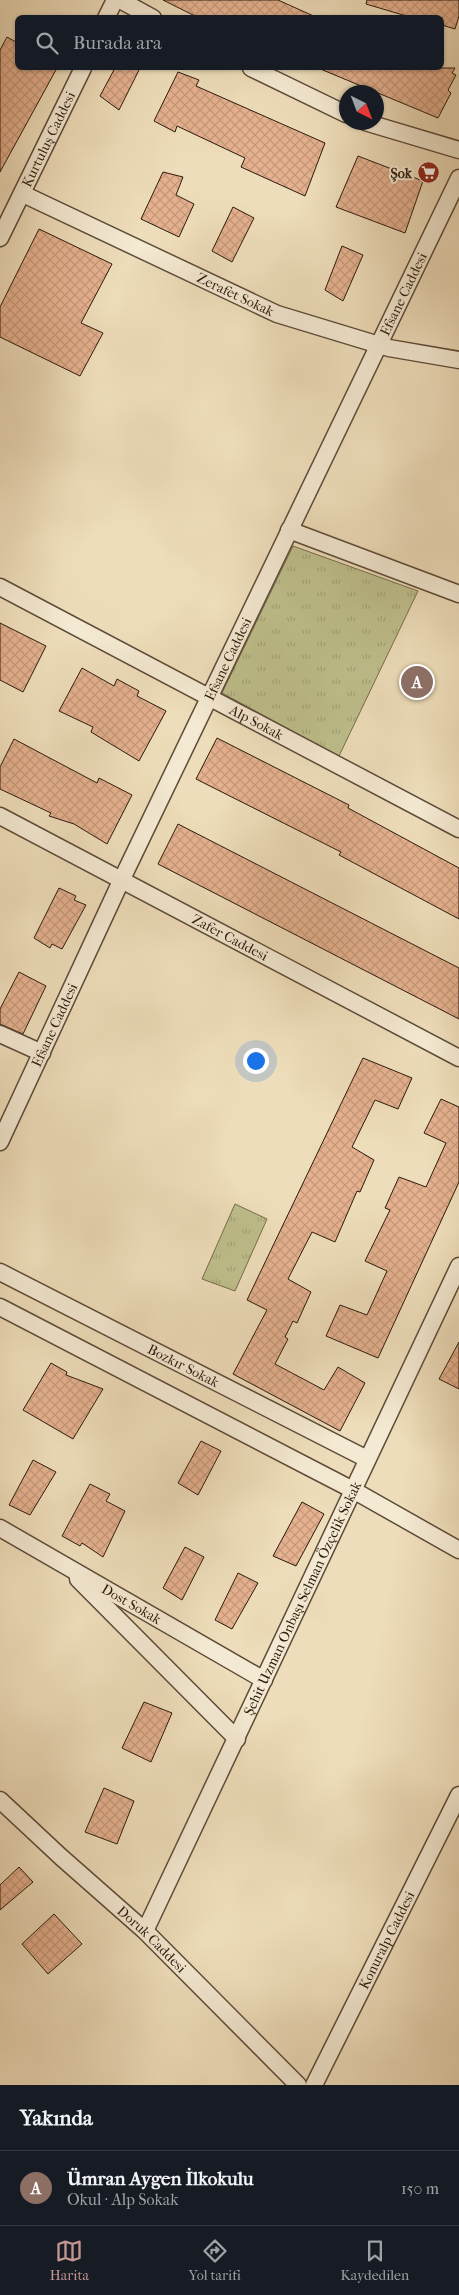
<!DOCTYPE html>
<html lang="tr">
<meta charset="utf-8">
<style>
body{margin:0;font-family:"IM FELL French Canon",serif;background:#242831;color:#f1f3f6}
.compass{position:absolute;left:339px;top:85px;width:45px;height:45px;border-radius:50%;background:#171b24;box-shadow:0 1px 4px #0004;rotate:138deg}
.you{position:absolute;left:255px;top:1060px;width:18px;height:18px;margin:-12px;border:4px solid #fff;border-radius:50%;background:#1a73e8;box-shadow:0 0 0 8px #1a73e833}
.badge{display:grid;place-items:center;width:32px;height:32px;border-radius:50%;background:#c59692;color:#fff;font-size:16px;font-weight:700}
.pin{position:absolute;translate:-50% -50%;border:2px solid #fff;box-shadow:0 1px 5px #0006}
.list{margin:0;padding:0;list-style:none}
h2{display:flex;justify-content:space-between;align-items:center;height:65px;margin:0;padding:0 20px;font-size:21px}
h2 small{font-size:16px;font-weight:400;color:#9ea1a6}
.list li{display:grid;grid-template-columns:32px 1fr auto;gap:15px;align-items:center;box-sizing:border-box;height:75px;padding:0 20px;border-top:1px solid #363941}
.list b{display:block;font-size:19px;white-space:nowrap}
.list p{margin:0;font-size:16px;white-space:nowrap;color:#9ea1a6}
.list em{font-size:16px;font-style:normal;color:#9ea1a6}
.icon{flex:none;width:28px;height:28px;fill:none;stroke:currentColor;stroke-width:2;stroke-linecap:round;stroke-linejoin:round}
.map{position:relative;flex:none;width:459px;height:2085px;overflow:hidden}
.search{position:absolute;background:#171b24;box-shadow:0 1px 4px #0004;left:15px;right:15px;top:15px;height:55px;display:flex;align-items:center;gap:12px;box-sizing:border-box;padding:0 18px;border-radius:8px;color:#9ea1a6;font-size:19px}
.sheet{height:140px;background:#171b24}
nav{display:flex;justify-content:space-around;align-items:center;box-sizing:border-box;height:70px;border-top:1px solid #363941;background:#171b24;font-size:14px;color:#9ea1a6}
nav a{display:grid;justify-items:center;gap:2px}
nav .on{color:#c59692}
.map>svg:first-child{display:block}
.park{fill:url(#park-tufts);stroke:#766c4c}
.building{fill:url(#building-cross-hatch);stroke:#2d1a0c}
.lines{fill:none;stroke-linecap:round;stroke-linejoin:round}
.street-casing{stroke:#5d4b38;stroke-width:19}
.street{stroke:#f4e9d2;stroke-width:16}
.labels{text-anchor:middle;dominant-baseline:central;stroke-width:4;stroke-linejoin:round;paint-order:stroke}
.street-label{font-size:14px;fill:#2d1a0c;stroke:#f4e9d2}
.poi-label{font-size:14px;font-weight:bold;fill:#2d1a0c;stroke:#f4e9d2;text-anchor:end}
</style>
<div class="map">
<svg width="459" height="2085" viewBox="0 0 459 2085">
<defs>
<pattern id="park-tufts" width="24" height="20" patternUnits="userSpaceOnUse" patternTransform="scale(1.25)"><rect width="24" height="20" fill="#bebf8c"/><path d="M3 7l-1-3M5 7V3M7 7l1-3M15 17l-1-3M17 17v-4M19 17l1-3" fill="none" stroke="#a4a478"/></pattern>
<pattern id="building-cross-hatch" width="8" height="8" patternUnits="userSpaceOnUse" patternTransform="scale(1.25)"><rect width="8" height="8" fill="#e5b18f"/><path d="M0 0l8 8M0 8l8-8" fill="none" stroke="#c5987a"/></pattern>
</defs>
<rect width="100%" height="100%" fill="#eeddba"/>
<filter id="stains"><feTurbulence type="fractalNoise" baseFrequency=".004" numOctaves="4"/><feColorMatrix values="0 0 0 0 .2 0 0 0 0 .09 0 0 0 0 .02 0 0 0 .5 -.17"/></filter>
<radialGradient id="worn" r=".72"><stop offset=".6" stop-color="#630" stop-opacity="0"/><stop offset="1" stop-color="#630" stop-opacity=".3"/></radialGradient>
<path class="park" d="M 293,546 L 418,591 L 339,756 L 222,693 Z
M 235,1204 L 267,1219 L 235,1291 L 202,1279 Z"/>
<path class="building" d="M 163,0 L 278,0 L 318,18 L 199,18 Z
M 367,0 L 459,0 L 459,16 L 455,29 L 442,25 L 442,18 L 413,18 L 366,4 Z
M 7,37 L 18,43 L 18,68 L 57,68 L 0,172 L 0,50 Z
M 115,68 L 140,68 L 119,110 L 100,96 Z
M 318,68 L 455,68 L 452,73 L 456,75 L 448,90 L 451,93 L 438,118 Z
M 178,72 L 199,80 L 196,86 L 325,143 L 305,196 L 241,167 L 245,158 L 177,126 L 175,132 L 154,121 Z
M 358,156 L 423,181 L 405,233 L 336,207 Z
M 163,172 L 183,177 L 176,195 L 194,204 L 179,237 L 141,219 Z
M 233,207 L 254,218 L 232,262 L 212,251 Z
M 39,229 L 112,264 L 81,323 L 103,333 L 80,376 L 0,337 L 0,307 Z
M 342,246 L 363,255 L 343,301 L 325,290 Z
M 0,623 L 46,646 L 23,692 L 0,680 Z
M 82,668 L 114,686 L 117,679 L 139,691 L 137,696 L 166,711 L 139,761 L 91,732 L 93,727 L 59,711 Z
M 217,738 L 349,805 L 348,808 L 459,868 L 459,919 L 339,855 L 341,852 L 196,779 Z
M 14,739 L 97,783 L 99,778 L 132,795 L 107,844 L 74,824 L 49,816 L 51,813 L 0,789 L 0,767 Z
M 178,824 L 459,968 L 459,1019 L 158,864 Z
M 59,888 L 76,896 L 74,900 L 86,905 L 62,949 L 52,944 L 50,948 L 34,938 Z
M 19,972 L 46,986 L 23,1034 L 0,1024 L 0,1009 Z
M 363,1058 L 412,1078 L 398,1109 L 375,1100 L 352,1147 L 374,1160 L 360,1192 L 357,1191 L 335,1242 L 312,1232 L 288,1279 L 311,1292 L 297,1323 L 293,1321 L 285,1337 L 288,1339 L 275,1364 L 324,1390 L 338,1367 L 365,1383 L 340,1431 L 233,1374 L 267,1310 L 247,1300 Z
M 441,1099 L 459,1107 L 459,1182 L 378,1358 L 326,1336 L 340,1305 L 367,1315 L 387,1271 L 365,1261 L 390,1210 L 385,1208 L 399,1177 L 426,1187 L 446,1143 L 424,1133 Z
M 459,1342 L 459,1389 L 439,1379 Z
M 51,1363 L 67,1372 L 66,1375 L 103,1389 L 73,1439 L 23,1410 Z
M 201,1441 L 221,1451 L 198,1495 L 178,1483 Z
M 33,1460 L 56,1472 L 30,1515 L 9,1505 Z
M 90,1484 L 110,1494 L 106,1501 L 125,1511 L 103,1557 L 82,1543 L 80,1546 L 62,1536 Z
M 302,1502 L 324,1514 L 296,1566 L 273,1556 Z
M 185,1547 L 204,1557 L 182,1600 L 163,1588 Z
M 238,1573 L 258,1583 L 232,1629 L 215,1620 Z
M 144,1702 L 172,1713 L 151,1762 L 122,1748 Z
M 104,1788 L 134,1801 L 117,1844 L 85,1832 Z
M 19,1867 L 33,1882 L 0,1910 L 0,1885 Z
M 54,1914 L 82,1944 L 48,1974 L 22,1944 Z"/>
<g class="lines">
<defs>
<g id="street">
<path d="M 120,0 L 153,18"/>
<path d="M 106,18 L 115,0"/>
<path d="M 251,68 L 346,114"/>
<path d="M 365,122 L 459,150"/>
<path id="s1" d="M 23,194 L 277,314 L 389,348 L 459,360"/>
<path id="s2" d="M 0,238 L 83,68"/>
<path d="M 289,530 L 459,594"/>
<path id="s3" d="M 0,587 L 459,829"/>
<path id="s4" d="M 0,816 L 459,1058"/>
<path d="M 0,1034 L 42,1053"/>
<path id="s5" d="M 0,1142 L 121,881 L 459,178"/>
<path id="s6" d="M 0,1272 L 367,1459"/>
<path d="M 0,1307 L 353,1490 L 459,1550"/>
<path id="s7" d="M 0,1528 L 264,1680"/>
<path d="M 78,1579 L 237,1739"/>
<path id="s8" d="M 0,1800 L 61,1857 L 145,1931 L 298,2085"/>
<path id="s9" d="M 145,1931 L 459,1266"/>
<path id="s10" d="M 314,2085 L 459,1795"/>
</g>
</defs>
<use href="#street" class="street-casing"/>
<use href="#street" class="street"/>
</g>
<defs>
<symbol id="supermarket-disc" viewBox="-11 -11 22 22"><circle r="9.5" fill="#8f2418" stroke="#f4e9d2"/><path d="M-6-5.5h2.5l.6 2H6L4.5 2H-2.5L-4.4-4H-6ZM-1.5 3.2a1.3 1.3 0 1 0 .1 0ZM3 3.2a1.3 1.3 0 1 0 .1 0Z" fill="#fff"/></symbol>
</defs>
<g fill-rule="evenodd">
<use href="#supermarket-disc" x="416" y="160" width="25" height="25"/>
</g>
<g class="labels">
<g class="street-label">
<text stroke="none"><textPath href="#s2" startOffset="110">Kurtuluş Caddesi</textPath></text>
<text stroke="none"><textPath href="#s1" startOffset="235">Zerafet Sokak</textPath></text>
<text stroke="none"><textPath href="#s5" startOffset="939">Efsane Caddesi</textPath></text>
<text stroke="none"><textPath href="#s5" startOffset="534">Efsane Caddesi</textPath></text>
<text stroke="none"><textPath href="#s3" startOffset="290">Alp Sokak</textPath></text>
<text stroke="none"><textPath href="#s4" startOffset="260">Zafer Caddesi</textPath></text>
<text stroke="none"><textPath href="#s5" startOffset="129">Efsane Caddesi</textPath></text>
<text stroke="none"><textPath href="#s6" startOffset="206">Bozkır Sokak</textPath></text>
<text stroke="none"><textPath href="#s9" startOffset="368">Şehit Uzman Onbaşı Selman Özçelik Sokak</textPath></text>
<text stroke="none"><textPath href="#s7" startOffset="152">Dost Sokak</textPath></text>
<text stroke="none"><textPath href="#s8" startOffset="206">Doruk Caddesi</textPath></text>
<text stroke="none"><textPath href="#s10" startOffset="162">Konuralp Caddesi</textPath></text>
</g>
<g class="poi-label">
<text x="412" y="173">Şok</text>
</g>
</g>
<rect width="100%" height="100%" filter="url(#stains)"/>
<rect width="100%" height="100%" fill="url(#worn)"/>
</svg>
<svg class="compass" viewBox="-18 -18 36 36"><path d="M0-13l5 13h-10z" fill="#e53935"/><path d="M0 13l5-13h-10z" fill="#9ea1a6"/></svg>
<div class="you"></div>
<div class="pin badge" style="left:417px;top:682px;background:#8d6e63">A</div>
<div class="search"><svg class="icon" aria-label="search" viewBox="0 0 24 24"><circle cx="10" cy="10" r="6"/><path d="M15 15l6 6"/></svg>Burada ara</div>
</div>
<section class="sheet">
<h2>Yakında<small></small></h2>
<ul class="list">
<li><span class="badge" style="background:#8d6e63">A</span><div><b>Ümran Aygen İlkokulu</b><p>Okul · Alp Sokak</p></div><em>150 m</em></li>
</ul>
</section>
<nav>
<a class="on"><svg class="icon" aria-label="map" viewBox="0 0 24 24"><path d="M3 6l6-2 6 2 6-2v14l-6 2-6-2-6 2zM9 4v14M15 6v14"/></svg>Harita</a>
<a><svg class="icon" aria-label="directions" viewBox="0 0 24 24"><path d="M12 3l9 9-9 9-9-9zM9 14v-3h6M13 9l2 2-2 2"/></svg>Yol tarifi</a>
<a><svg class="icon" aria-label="saved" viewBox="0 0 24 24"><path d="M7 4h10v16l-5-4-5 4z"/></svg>Kaydedilen</a>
</nav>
